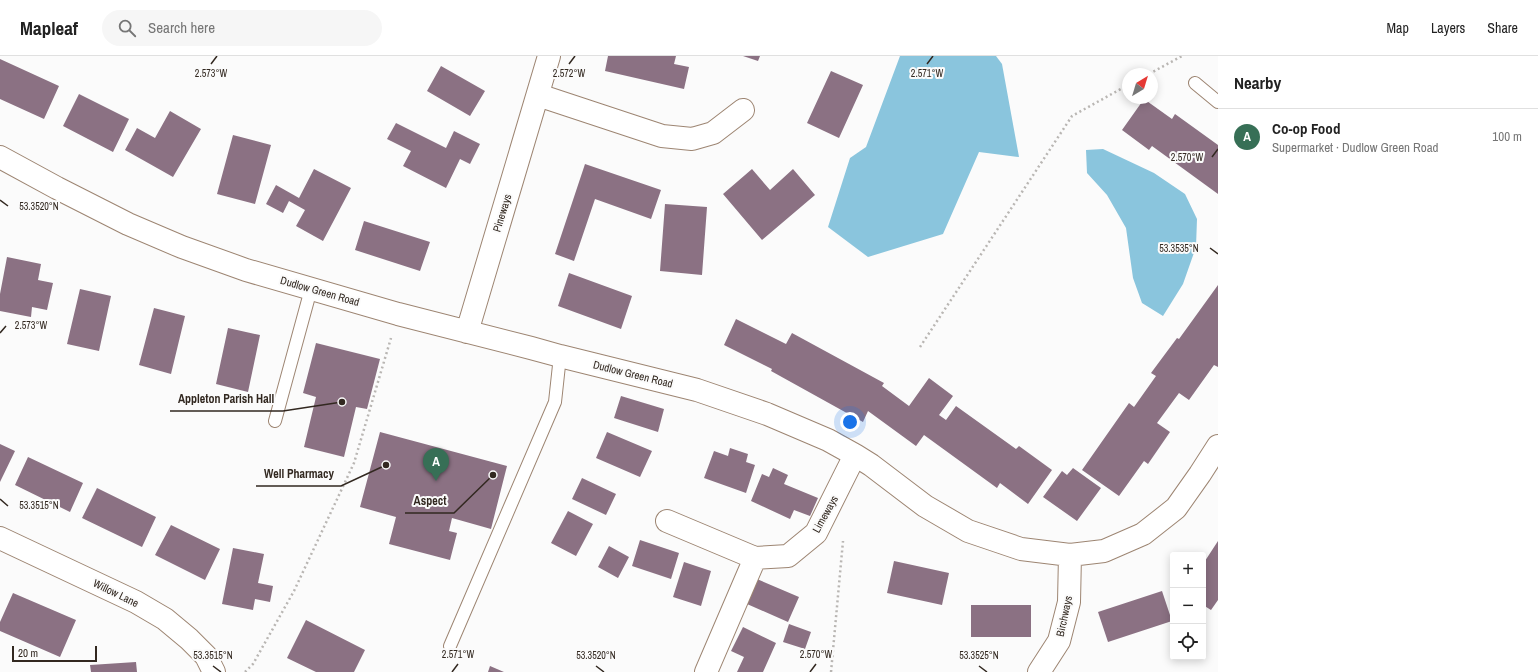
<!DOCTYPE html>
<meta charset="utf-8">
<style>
body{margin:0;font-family:"Archivo Narrow",sans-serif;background:#f6f6f6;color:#222}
.controls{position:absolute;right:12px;bottom:12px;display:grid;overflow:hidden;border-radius:4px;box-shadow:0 2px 10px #0003}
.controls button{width:36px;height:36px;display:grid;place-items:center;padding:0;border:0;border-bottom:1px solid #e0e0e0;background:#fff;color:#222;font:20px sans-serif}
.compass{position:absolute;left:1122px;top:12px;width:36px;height:36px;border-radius:50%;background:#fff;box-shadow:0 2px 10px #0003;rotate:38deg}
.scale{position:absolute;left:12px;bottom:10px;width:85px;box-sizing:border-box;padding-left:4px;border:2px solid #322820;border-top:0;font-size:11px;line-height:14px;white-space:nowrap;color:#322820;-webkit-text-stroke:3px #fbfbfb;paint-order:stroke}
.you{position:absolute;left:850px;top:366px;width:14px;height:14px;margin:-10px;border:3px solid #fff;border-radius:50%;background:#1a73e8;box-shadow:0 0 0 6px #1a73e833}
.badge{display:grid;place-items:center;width:26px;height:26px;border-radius:50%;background:#376f56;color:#fff;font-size:13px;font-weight:700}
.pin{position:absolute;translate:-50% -33px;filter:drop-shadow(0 1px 2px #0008)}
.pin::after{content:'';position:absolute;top:21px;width:14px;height:12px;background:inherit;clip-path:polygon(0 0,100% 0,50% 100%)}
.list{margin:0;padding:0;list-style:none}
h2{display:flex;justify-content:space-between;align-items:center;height:52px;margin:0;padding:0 16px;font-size:17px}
h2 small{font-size:13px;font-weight:400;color:#767676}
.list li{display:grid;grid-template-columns:26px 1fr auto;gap:12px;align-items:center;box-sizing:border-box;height:56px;padding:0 16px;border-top:1px solid #e0e0e0}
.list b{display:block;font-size:15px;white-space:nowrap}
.list p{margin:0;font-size:13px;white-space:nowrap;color:#767676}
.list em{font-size:13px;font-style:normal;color:#767676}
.icon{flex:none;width:22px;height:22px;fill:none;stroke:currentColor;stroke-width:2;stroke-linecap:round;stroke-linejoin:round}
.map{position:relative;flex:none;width:1218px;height:616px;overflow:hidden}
header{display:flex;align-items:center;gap:24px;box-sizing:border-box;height:56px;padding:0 20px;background:#fff;border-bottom:1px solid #e0e0e0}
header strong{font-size:19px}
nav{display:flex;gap:22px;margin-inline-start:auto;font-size:14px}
.search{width:280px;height:36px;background:#f6f6f6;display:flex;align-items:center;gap:10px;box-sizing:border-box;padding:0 14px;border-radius:22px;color:#767676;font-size:15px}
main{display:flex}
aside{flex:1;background:#fff}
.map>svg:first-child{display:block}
.water{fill:#8ac5dd}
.building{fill:#8b7183}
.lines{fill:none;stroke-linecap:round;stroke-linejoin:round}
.service-casing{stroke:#9d8572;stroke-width:14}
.minor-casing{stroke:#9d8572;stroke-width:24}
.path{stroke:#b9b6b3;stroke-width:2.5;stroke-dasharray:2 3;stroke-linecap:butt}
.service{stroke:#fff;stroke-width:12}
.minor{stroke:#fff;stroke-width:22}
.ticks{fill:none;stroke:#322820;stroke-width:1.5}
.labels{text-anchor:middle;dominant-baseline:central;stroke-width:4;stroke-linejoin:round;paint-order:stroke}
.street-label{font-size:11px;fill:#322820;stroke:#fbfbfb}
.ticks-label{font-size:10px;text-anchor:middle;fill:#322820;stroke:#fbfbfb;stroke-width:4;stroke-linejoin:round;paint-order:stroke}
.leader{fill:none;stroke:#322820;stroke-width:1.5}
.callout-dot{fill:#322820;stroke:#fbfbfb;stroke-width:1.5}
.callout-label{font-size:12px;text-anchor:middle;font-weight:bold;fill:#322820;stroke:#fbfbfb;stroke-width:4;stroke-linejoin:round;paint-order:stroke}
</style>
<header>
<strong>Mapleaf</strong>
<div class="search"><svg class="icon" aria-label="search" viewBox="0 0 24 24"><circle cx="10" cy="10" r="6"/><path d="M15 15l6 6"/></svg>Search here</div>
<nav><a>Map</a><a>Layers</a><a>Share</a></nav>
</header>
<main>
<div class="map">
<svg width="1218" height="616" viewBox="0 0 1218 616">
<rect width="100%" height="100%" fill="#fbfbfb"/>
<path class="water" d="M 900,0 L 996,0 L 1002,8 L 1019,101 L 979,96 L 943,178 L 868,201 L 828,171 L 850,102 L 866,91 Z
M 1103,93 L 1154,117 L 1185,138 L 1197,163 L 1196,191 L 1183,228 L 1163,260 L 1142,247 L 1133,222 L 1126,172 L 1107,139 L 1087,117 L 1086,94 Z"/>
<path class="building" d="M 608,0 L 676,0 L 674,8 L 689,11 L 684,33 L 605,15 Z
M 743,0 L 760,0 L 758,5 Z
M 0,3 L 59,30 L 44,63 L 0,43 Z
M 441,10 L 485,35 L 470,60 L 427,35 Z
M 831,15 L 863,29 L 839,82 L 807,67 Z
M 79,38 L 129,63 L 113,96 L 63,70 Z
M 1144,43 L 1172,63 L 1175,58 L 1218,89 L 1218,138 L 1152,90 L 1149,94 L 1122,74 Z
M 170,55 L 201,73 L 173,121 L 125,94 L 137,72 L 155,82 Z
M 396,67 L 446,92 L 454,75 L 480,88 L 470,108 L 460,103 L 446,132 L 403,110 L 411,95 L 387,83 Z
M 233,79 L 271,89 L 255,148 L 217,138 Z
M 585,108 L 661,134 L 651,163 L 595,143 L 574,205 L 555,198 Z
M 314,113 L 351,132 L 323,185 L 296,170 L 305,154 L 289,145 L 283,157 L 266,148 L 276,129 L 299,142 Z
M 752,113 L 770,134 L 793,113 L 815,139 L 762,184 L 723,138 Z
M 665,148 L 707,151 L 702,219 L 660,215 Z
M 364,165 L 430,186 L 420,215 L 355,194 Z
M 7,201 L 41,208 L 38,224 L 53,227 L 47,254 L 32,251 L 31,261 L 0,255 L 0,238 Z
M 569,217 L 632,240 L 621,273 L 558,250 Z
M 1218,229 L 1218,311 L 1214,309 L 1189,344 L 1179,337 L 1157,367 L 1170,376 L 1148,408 L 1144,405 L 1119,440 L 1082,414 L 1129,347 L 1134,351 L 1156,320 L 1151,317 L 1177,282 L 1179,283 Z
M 80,233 L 111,240 L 99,295 L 67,288 Z
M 154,252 L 185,260 L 171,318 L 139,309 Z
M 736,263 L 786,288 L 792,277 L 884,327 L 882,330 L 909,350 L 929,322 L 953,340 L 939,359 L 946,364 L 956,350 L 1016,393 L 1019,390 L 1052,414 L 1028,448 L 1000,427 L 997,432 L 924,379 L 916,390 L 868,355 L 863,366 L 771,315 L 772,313 L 724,289 Z
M 228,272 L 260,279 L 248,336 L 216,328 Z
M 316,287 L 380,303 L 367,353 L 356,351 L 344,401 L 304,391 L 316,341 L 303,337 Z
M 621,340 L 664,353 L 658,376 L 614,362 Z
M 380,376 L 507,410 L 491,473 L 452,462 L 449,475 L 457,477 L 450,504 L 389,488 L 396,461 L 360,451 Z
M 607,376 L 652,395 L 640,421 L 596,402 Z
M 0,388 L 15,395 L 0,426 Z
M 730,392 L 748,398 L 746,406 L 755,409 L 746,437 L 704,422 L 714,395 L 728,400 Z
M 28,401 L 83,427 L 70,456 L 15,429 Z
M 773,412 L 788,419 L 784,428 L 818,442 L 810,460 L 794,454 L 790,463 L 751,445 L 762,418 L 769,421 Z
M 1073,412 L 1101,432 L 1077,465 L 1043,441 L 1062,415 L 1067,419 Z
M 582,422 L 616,438 L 606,459 L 572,443 Z
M 97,432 L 156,461 L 142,491 L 82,462 Z
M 568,455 L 593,468 L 576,500 L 551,487 Z
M 171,469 L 220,493 L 205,524 L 155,499 Z
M 640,484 L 679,497 L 671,523 L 632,510 Z
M 1218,485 L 1218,544 L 1211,554 L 1203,549 L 1203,508 Z
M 609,490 L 629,501 L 618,522 L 598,511 Z
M 233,492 L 264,498 L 258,527 L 273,530 L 270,546 L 255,543 L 253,554 L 222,548 Z
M 894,505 L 949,517 L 942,549 L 887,537 Z
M 684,506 L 711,515 L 701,550 L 673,541 Z
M 757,523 L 799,541 L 788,566 L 747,548 Z
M 1162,535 L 1172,565 L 1108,586 L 1098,556 Z
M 13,537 L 76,564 L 60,601 L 0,575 L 0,566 Z
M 971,549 L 1031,549 L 1031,581 L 971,581 Z
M 306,564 L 365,594 L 354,616 L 316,616 L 287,602 Z
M 789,568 L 811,576 L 805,593 L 783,586 Z
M 743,571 L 776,587 L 763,616 L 737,616 L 744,601 L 731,595 Z
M 136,606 L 137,616 L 91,616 L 90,609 Z
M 490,610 L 504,616 L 488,616 Z"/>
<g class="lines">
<defs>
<path id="service" d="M 1195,27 L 1218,46
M 275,365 L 311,233
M 450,590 L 555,346 L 560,300"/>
<path id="minor" d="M 538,39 L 662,80 L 692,83 L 713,77 L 743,54
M 0,101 L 57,132 L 128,168 L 182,191 L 246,214 L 398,258 L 531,292 L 560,300 L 697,334 L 767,358 L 828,384 L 855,399 L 871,409 L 925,450 L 968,475 L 1021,493 L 1070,499 L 1104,495 L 1143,478 L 1176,452 L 1200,418 L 1218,390
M 467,276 L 549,0
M 667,465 L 755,502 L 788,500 L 816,477 L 855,399
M 0,482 L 136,546 L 165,563 L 189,583 L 206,600 L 214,616
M 706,616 L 755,502
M 1039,616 L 1059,585 L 1069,546 L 1070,499"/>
</defs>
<use href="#service" class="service-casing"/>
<use href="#minor" class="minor-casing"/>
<path class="path" d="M 1149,18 L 1182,0
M 920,291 L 1072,60 L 1128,29
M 245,616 L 253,608 L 294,535 L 354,407 L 391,282
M 831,616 L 843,485"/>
<use href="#service" class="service"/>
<use href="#minor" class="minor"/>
</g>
<path class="ticks" d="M 211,8 L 217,0M 569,8 L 575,0M 927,8 L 933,0M 1212,101 L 1218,93M 0,144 L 8,150M 1210,192 L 1218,198M 0,277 L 6,270M 0,443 L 8,450M 213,610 L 221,616M 596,610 L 604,616M 979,610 L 987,616M 452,616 L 458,608M 810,616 L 816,608"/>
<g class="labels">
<g class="street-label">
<text transform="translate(502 157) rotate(-73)">Pineways</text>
<text transform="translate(320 235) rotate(16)">Dudlow Green Road</text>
<text transform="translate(633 318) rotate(14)">Dudlow Green Road</text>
<text transform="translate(825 458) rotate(-61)">Limeways</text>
<text transform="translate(116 537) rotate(26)">Willow Lane</text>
<text transform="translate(1064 560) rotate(-78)">Birchways</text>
</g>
</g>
<g class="ticks-label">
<text x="211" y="21">2.573°W</text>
<text x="569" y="21">2.572°W</text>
<text x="927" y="21">2.571°W</text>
<text x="1187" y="105">2.570°W</text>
<text x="39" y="154">53.3520°N</text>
<text x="1179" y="196">53.3535°N</text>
<text x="31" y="273">2.573°W</text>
<text x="39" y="453">53.3515°N</text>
<text x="458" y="602">2.571°W</text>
<text x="816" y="602">2.570°W</text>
<text x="213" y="603">53.3515°N</text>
<text x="596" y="603">53.3520°N</text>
<text x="979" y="603">53.3525°N</text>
</g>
<path class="leader" d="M342 346L283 355H170M386 409L341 430H256M493 419L454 457H405"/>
<g class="callout-dot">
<circle cx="342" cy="346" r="4"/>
<circle cx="386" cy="409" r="4"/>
<circle cx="493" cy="419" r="4"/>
</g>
<g class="callout-label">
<text x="226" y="347">Appleton Parish Hall</text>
<text x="299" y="422">Well Pharmacy</text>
<text x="430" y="449">Aspect</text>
</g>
</svg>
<div class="controls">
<button>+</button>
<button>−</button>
<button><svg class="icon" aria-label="locate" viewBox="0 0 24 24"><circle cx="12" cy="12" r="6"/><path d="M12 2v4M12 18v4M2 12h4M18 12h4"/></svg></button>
</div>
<svg class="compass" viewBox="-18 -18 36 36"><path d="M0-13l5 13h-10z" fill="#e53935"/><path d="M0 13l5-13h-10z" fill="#767676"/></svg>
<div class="scale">20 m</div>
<div class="you"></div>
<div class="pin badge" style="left:436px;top:425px">A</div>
</div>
<aside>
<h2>Nearby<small></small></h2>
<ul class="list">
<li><span class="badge">A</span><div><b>Co-op Food</b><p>Supermarket · Dudlow Green Road</p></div><em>100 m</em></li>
</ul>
</aside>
</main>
